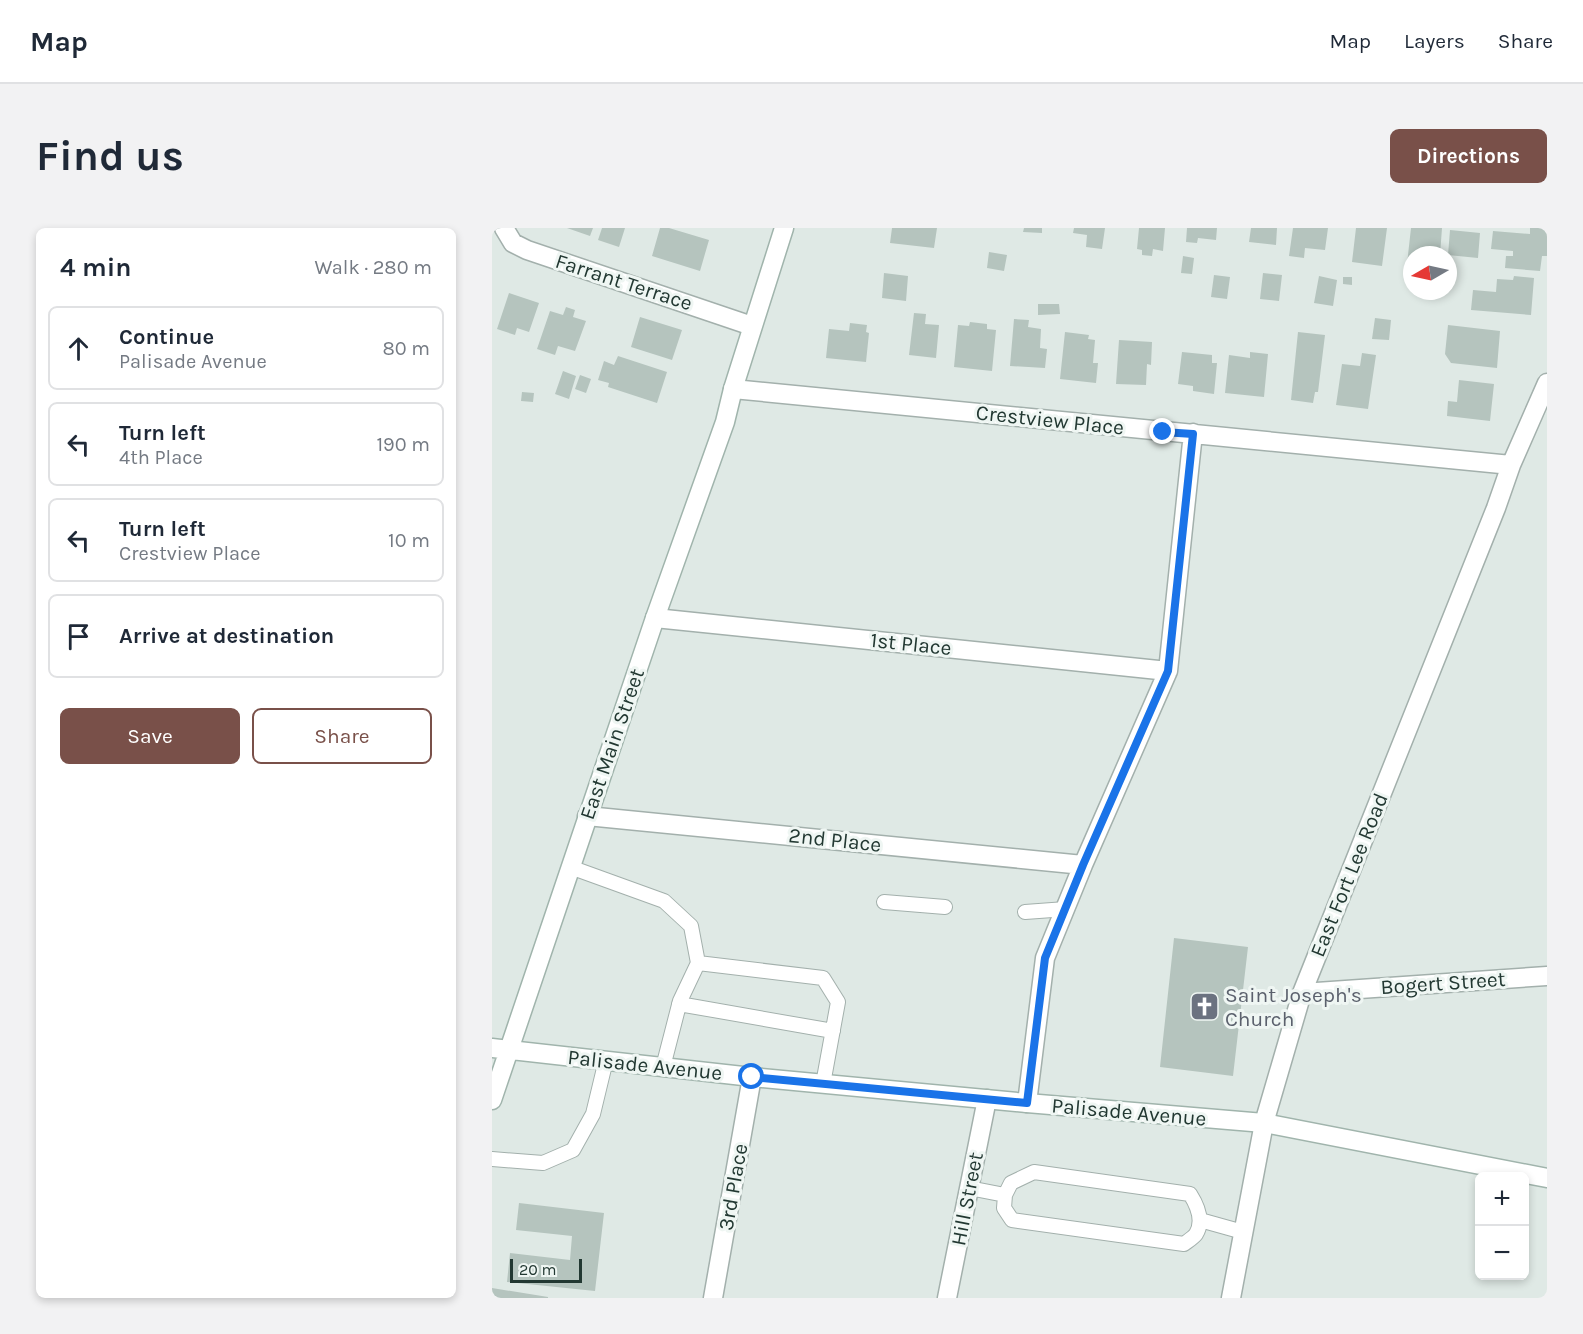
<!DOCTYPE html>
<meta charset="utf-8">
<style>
body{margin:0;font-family:Karla,sans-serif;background:#f2f2f3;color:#1f2937}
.controls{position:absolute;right:18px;bottom:18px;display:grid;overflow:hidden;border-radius:9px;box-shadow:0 3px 9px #0003}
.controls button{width:54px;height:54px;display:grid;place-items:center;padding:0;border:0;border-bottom:2px solid #e0e1e3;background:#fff;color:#1f2937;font:30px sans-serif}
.compass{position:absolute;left:911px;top:18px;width:54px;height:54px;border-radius:50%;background:#fff;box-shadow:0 3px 9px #0003;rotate:261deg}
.scale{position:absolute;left:18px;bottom:15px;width:72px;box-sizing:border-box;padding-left:6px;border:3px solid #223832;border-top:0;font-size:16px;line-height:21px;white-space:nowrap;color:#223832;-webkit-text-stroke:4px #eff6f3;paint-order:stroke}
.stop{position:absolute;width:18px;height:18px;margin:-14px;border:4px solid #1a73e8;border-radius:50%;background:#fff}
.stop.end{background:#1a73e8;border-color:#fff;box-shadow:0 2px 6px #0008}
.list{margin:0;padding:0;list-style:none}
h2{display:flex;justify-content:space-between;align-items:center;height:78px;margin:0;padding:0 24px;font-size:26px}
h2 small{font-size:20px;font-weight:400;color:#747a83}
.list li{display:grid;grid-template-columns:39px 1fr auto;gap:18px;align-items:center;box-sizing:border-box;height:84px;margin:0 12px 12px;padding:0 12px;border:2px solid #e0e1e3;border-radius:9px}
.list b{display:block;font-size:22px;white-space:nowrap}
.list p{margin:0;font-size:20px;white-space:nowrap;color:#747a83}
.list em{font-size:20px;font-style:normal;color:#747a83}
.actions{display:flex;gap:12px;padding:18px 24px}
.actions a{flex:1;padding:14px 0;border:2px solid #795049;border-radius:9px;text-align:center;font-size:21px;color:#795049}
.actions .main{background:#795049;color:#fff}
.icon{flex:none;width:33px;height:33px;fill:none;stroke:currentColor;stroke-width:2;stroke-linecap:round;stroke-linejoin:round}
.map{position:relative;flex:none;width:1055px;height:1070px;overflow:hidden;border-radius:9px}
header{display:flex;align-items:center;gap:36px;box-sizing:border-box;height:84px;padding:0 30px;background:#fff;border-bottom:2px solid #e0e1e3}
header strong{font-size:28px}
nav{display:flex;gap:33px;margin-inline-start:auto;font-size:21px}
.intro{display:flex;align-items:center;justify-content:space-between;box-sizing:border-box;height:144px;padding:0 36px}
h1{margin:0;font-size:42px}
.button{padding:15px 27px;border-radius:9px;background:#795049;color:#fff;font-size:21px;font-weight:700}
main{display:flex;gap:36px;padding:0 36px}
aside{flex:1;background:#fff;border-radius:9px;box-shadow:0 3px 9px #0003}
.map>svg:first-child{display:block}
.building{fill:#b5c4be}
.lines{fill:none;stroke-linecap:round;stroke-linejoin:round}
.lane-casing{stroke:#a3b0ac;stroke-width:16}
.street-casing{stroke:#a3b0ac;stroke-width:21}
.secondary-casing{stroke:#a0b4ac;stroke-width:21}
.lane{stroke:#fff;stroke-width:14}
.street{stroke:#fff;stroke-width:18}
.secondary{stroke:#fff;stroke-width:18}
.route{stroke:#1a73e8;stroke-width:8}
.labels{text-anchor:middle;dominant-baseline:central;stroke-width:6;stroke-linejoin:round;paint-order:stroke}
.street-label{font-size:21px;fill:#223832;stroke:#eff6f3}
.worship-label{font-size:21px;fill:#5b616d;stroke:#eff6f3;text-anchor:start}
</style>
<header>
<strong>Map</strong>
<nav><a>Map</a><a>Layers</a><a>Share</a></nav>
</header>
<div class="intro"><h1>Find us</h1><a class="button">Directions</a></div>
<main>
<aside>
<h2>4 min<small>Walk · 280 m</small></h2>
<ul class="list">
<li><svg class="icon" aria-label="ahead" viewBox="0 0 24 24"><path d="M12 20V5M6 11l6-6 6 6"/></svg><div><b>Continue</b><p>Palisade Avenue</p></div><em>80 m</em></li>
<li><svg class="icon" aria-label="left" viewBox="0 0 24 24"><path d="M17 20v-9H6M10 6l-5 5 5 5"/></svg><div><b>Turn left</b><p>4th Place</p></div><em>190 m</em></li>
<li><svg class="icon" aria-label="left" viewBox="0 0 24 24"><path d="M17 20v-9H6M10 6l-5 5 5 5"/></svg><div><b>Turn left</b><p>Crestview Place</p></div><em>10 m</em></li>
<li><svg class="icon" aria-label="arrive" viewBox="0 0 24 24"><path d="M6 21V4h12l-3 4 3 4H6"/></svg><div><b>Arrive at destination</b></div></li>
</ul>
<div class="actions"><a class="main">Save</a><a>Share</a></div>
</aside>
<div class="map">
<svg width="1055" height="1070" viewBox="0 0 1055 1070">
<rect width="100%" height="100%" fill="#dfe9e5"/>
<path class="building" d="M 75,0 L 101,0 L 98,8 Z
M 110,0 L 133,0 L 127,19 L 106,12 Z
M 168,0 L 177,0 L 217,12 L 208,43 L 160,28 Z
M 400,0 L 445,0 L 442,20 L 398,15 Z
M 532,0 L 550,0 L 550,5 L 531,4 Z
M 582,0 L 613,0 L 610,21 L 594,19 L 595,7 L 581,5 Z
M 647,0 L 673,0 L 671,23 L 661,21 L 660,28 L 650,27 L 650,22 L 645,21 Z
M 695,0 L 725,0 L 724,12 L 706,10 L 705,15 L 694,14 Z
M 759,0 L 785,0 L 784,17 L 757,14 Z
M 801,0 L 836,0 L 833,22 L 813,20 L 812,30 L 797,28 Z
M 864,0 L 895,0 L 890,38 L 860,34 Z
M 919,0 L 950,0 L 948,27 L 920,27 L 920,37 L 915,36 Z
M 1038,0 L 1055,0 L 1055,28 L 1050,28 L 1048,43 L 1013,40 L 1014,28 L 1021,28 L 1021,23 L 999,21 L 1001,3 L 1038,6 Z
M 958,2 L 988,5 L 986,30 L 956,27 Z
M 497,24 L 515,27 L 512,43 L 495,40 Z
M 691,28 L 702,30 L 700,46 L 689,45 Z
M 392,45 L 416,48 L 414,73 L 390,70 Z
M 771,45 L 790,47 L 787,73 L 768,71 Z
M 722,47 L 738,49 L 735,71 L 719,69 Z
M 827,48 L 845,52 L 841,78 L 822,75 Z
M 1022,48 L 1042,50 L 1039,87 L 979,82 L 981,62 L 1004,64 L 1005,51 L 1021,52 Z
M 851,49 L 860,49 L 860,57 L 851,56 Z
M 17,65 L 47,75 L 37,104 L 25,100 L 23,107 L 5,101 Z
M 546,76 L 567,76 L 568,86 L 546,87 Z
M 74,79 L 83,82 L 81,89 L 94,93 L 83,123 L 66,118 L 63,127 L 45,121 L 58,83 L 71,87 Z
M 422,85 L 434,86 L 433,96 L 447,97 L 444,130 L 417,127 Z
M 148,89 L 190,102 L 180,132 L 139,119 Z
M 883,90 L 899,92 L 897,112 L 880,111 Z
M 522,91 L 537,92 L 536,99 L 549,101 L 548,120 L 555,121 L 553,140 L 518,138 Z
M 478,94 L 495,96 L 495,101 L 504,102 L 500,143 L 462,139 L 466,97 L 477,98 Z
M 358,95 L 375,97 L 374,104 L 377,105 L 374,134 L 334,130 L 337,101 L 357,103 Z
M 956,97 L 1008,103 L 1005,140 L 959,135 L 953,126 Z
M 573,104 L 597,107 L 596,111 L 603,112 L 601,135 L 606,135 L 604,155 L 568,151 Z
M 806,104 L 833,107 L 826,164 L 823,164 L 821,175 L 799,172 Z
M 627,112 L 660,114 L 659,137 L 655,136 L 654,157 L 624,156 Z
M 690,124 L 720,127 L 720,135 L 725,135 L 722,166 L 701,163 L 701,158 L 686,156 Z
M 758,124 L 776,126 L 772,169 L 733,165 L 737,127 L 758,130 Z
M 870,125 L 884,127 L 876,181 L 844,177 L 850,136 L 868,138 Z
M 126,128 L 175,144 L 165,175 L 116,159 L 117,155 L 106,152 L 112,133 L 122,137 Z
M 71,143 L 84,148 L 77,171 L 63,166 Z
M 88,147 L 99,151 L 94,165 L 83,161 Z
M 967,152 L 1002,156 L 998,193 L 955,188 L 956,173 L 965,174 Z
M 30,164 L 42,165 L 41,174 L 29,173 Z
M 682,710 L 756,719 L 741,848 L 668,839 Z
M 27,975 L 112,985 L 103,1063 L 15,1054 L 18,1025 L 78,1032 L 80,1008 L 24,1002 Z
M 0,1060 L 56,1069 L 56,1070 L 0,1070 Z"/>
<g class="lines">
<defs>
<path id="lane" d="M 78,639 L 172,673 L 199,698 L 206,735
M 392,674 L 453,679
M 533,684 L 574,681
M 187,776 L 341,803
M 171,839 L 188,773 L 206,735 L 331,750 L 346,774 L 331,856
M 0,931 L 51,935 L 81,922 L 101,886 L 114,832
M 542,944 L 698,966 C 705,977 712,993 704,1006 C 702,1009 696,1013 692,1016 L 520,992 L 512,980 L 513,967 L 519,955 Z
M 477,960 L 513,967
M 708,992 L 751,1004"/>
<path id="street" d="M 12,0 L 21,15 L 35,22 L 260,98
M 241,161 L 1019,237
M 163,390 L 676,443
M 95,588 L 591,637
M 810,765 L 1055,748
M 535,875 L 553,730 L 591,637 L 676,443 L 701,205
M 221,1070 L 260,849
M 455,1070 L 495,871
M 739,1070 L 772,895 L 810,765 L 1004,280 L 1019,237 L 1055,155"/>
<path id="secondary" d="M 0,820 L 260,849 L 535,875 L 772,895 L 1055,950
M 0,872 L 163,390 L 233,194 L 241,161 L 292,0"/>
</defs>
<use href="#lane" class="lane-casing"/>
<use href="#street" class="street-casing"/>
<use href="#secondary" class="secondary-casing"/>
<use href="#lane" class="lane"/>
<use href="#street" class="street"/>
<use href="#secondary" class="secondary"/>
</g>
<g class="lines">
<path class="route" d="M 260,849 L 535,875 L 553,730 L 591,637 L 676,443 L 701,206 L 671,204"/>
</g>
<defs>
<symbol id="church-square" viewBox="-11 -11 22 22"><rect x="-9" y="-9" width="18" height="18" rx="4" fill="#6b7280" stroke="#eff6f3"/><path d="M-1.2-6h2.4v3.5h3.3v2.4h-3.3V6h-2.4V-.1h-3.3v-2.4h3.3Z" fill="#fff"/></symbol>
</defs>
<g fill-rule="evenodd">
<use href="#church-square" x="696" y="762" width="33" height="33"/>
</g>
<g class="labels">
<g class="street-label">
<text transform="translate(132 54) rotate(18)">Farrant Terrace</text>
<text transform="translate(558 192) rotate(6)">Crestview Place</text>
<text transform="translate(419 416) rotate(6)">1st Place</text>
<text transform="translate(120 516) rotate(-71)">East Main Street</text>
<text transform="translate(343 612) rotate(6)">2nd Place</text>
<text transform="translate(857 647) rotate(-68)">East Fort Lee Road</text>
<text transform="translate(951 755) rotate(-4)">Bogert Street</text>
<text transform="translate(153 837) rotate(6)">Palisade Avenue</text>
<text transform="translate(637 884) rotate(5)">Palisade Avenue</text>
<text transform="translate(241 959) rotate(-80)">3rd Place</text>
<text transform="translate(475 971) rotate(-79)">Hill Street</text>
</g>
<g class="worship-label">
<text x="733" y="767">Saint Joseph's<tspan x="733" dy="24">Church</tspan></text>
</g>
</g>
</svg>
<div class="controls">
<button>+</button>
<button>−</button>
</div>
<svg class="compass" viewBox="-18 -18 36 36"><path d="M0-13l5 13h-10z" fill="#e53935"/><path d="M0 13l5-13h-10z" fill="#747a83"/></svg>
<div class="scale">20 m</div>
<div class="stop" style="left:260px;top:849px"></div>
<div class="stop end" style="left:671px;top:204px"></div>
</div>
</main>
